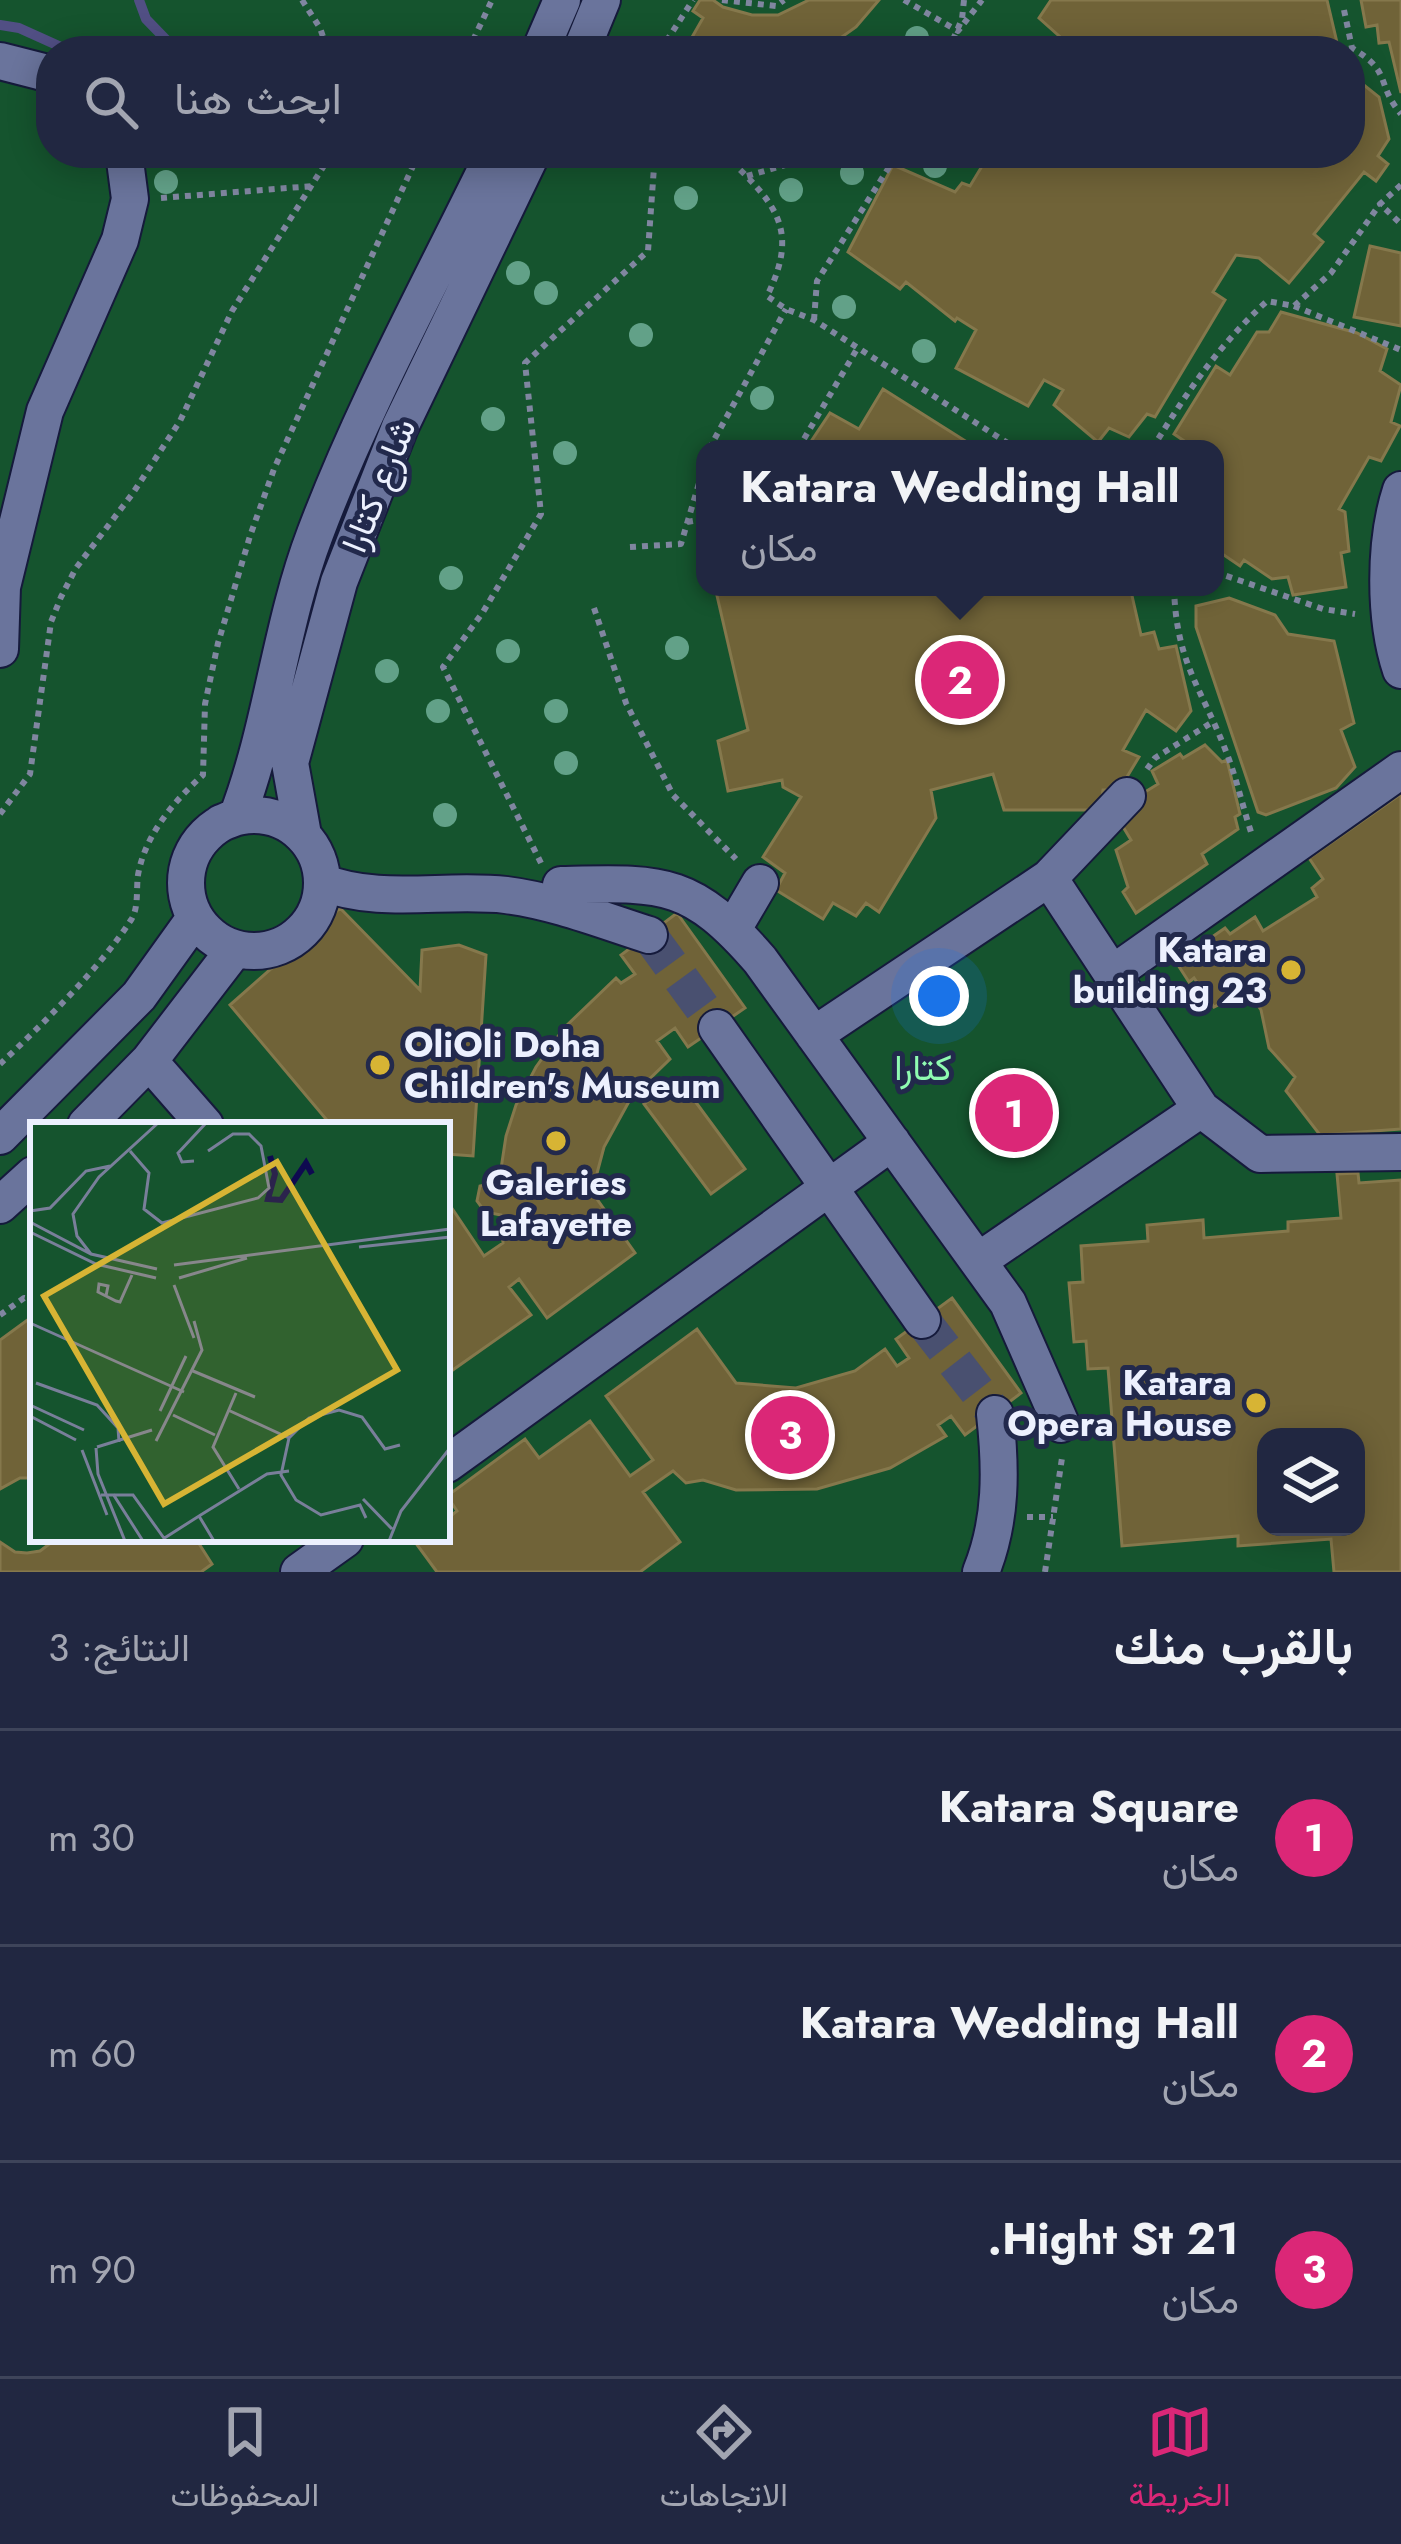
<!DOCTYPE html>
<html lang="ar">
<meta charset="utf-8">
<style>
body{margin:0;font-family:Jost,Vazirmatn,sans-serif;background:#2d334c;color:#f1f3f6;direction:rtl}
.controls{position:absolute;right:36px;bottom:36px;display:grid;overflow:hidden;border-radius:24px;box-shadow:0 6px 30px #0003}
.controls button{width:108px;height:108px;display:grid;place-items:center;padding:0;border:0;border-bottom:3px solid #3e445a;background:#212741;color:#f1f3f6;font:60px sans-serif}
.you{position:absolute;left:939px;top:996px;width:42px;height:42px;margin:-30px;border:9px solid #fff;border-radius:50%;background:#1a73e8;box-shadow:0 0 0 18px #1a73e833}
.badge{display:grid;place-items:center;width:78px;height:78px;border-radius:50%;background:#db2777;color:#fff;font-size:39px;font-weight:700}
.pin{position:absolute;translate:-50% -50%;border:6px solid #fff;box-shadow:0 3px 12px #0006}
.popup{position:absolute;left:696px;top:440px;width:528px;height:156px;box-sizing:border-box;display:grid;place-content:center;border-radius:24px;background:#212741;filter:drop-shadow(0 3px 9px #0005);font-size:39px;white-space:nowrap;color:#a2a5b1}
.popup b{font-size:45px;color:#f1f3f6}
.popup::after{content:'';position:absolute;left:50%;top:100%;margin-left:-24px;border:24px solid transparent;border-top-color:#212741}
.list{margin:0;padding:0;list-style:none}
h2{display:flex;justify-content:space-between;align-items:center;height:156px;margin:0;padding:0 48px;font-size:51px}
h2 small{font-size:39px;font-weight:400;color:#a2a5b1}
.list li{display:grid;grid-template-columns:78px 1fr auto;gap:36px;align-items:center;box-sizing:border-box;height:216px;padding:0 48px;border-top:3px solid #3e445a}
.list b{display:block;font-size:45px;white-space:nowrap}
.list p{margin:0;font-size:39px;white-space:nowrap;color:#a2a5b1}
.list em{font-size:39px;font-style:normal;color:#a2a5b1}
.icon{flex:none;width:66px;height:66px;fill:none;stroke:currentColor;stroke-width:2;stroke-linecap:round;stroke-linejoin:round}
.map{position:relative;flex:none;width:1401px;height:1572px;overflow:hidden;direction:ltr}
.search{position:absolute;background:#212741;box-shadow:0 6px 30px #0003;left:36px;right:36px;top:36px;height:132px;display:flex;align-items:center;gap:30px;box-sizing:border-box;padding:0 42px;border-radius:48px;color:#a2a5b1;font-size:45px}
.sheet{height:804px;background:#212741}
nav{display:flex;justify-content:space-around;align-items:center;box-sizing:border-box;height:168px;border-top:3px solid #3e445a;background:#212741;font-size:33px;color:#a2a5b1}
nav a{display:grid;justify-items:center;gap:6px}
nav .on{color:#db2777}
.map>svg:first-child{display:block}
.green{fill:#15542e;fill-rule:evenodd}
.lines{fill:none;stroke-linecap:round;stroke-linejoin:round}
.stream{stroke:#514f84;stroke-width:10}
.building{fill:#706338;stroke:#85784c;stroke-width:3;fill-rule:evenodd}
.minor-tunnel{stroke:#495070;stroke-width:36;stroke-dasharray:36 18;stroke-linecap:butt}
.minor-casing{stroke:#151a3b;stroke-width:40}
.path{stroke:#8086a0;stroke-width:6;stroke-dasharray:6 6;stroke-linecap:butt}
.minor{stroke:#6a749c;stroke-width:36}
.tree{fill:#62a188}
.poi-dot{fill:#d7b434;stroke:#22294c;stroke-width:4.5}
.labels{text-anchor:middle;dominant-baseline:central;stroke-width:10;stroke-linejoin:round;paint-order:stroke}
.street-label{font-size:36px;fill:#ecf0fe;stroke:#22294c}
.poi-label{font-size:36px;font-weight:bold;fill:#ecf0fe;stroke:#22294c;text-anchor:end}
.park-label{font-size:36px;fill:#8ffbb1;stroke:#22294c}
.inset-river{fill:none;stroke:#0e0a50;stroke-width:6}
.inset-road{fill:none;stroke:#797f9a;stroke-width:3}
.view{fill:#d7b434;fill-opacity:0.15;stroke:#d7b434;stroke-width:6}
.inset-edge{fill:none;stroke:#ecf0fe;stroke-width:6}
</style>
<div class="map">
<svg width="1401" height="1572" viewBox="0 0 1401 1572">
<rect width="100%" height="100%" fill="#2c3457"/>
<path class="green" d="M 0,0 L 1401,0 L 1401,1572 L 0,1572 ZM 51,51 L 1350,51 L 1350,153 L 51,153 ZM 705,449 L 1215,449 L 1215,587 L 705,587 ZM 33,1125 L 447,1125 L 447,1539 L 33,1539 ZM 1266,1437 L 1356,1437 L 1356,1527 L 1266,1527 Z"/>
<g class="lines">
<path class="stream" d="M 139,0 L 146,19 L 177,51
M 0,25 L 19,28 L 70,51"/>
</g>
<path class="building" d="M 700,0 L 713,0 L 723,7 L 752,15 L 778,15 L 809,0 L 879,0 L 856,27 L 822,51 L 696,51 L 687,46 L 703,18 L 693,11 Z
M 1051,0 L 1327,0 L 1339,51 L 1076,51 L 1039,18 Z
M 1361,0 L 1401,0 L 1401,93 L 1389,42 L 1379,43 L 1377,25 L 1366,27 Z
M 1350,74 L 1379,97 L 1389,139 L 1378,156 L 1388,164 L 1376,181 L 1364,172 L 1314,234 L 1323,242 L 1289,283 L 1259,258 L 1236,255 L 1213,292 L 1225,300 L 1155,417 L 1147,414 L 1129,437 L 1109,428 L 1098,442 L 1054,405 L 1063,390 L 1044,380 L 1028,406 L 956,368 L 976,330 L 957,318 L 955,321 L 906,282 L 900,289 L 848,252 L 893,165 L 955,192 L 962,183 L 970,186 L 990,153 L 1350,153 Z
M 1370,246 L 1401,253 L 1401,326 L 1354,317 Z
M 1281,312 L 1357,333 L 1387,349 L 1380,371 L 1401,385 L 1391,422 L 1400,426 L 1381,461 L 1369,457 L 1339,509 L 1345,512 L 1349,551 L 1341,553 L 1346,587 L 1293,595 L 1288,577 L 1272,579 L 1244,560 L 1240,566 L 1215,549 L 1215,449 L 1196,449 L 1174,434 L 1216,366 L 1230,375 L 1257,332 L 1269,332 Z
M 883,389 L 978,449 L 806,449 L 830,413 L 859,429 Z
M 715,587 L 1130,587 L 1141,635 L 1154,632 L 1159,649 L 1176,646 L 1191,711 L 1176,731 L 1146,710 L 1123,750 L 1139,757 L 1119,790 L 1103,790 L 1100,810 L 1004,810 L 993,774 L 931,790 L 936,818 L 879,912 L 866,903 L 856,916 L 833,903 L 823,919 L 776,890 L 785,873 L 763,857 L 801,797 L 783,787 L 782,780 L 728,791 L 718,741 L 748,730 Z
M 1229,598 L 1275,615 L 1288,634 L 1334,641 L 1354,723 L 1341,730 L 1355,767 L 1336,788 L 1266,815 L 1258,812 L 1196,627 L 1196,606 Z
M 1205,745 L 1222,762 L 1227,760 L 1240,814 L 1235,817 L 1238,829 L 1202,854 L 1207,864 L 1136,913 L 1123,892 L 1128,887 L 1116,850 L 1131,840 L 1122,825 L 1132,800 L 1158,784 L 1152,771 L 1180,754 L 1183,758 Z
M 1401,794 L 1401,1129 L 1320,1135 L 1286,1091 L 1295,1077 L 1269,1048 L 1261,1010 L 1248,990 L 1214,1007 L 1194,978 L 1189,982 L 1176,962 L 1225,928 L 1230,934 L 1255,917 L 1263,931 L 1317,897 L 1312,888 L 1323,879 L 1309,858 Z
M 340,908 L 420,990 L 422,950 L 459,945 L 486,955 L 473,1156 L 447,1154 L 447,1125 L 331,1125 L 230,1005 Z
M 677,913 L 745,1008 L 688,1047 L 675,1028 L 657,1041 L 670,1059 L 632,1096 L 604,1147 L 592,1192 L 635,1253 L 547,1318 L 519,1279 L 509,1287 L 531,1315 L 447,1374 L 447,1201 L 484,1256 L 503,1243 L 501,1215 L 485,1212 L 477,1201 L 480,1186 L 499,1182 L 506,1136 L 516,1105 L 536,1067 L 564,1028 L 616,978 L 621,983 L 635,974 L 621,955 Z
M 678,1078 L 745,1169 L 711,1194 L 644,1104 Z
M 1358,1173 L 1359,1183 L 1401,1180 L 1401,1572 L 1334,1572 L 1331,1539 L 1238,1546 L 1238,1536 L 1122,1546 L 1108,1368 L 1088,1369 L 1086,1341 L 1074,1342 L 1069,1283 L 1083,1282 L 1081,1246 L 1148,1241 L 1147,1225 L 1203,1220 L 1204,1238 L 1288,1231 L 1288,1222 L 1341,1218 L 1337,1174 ZM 1266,1437 L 1356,1437 L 1356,1527 L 1266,1527 Z
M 952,1298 L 1021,1393 L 965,1435 L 951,1416 L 938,1425 L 946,1436 L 890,1468 L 817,1489 L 736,1490 L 703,1480 L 686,1483 L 673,1471 L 643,1492 L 680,1542 L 640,1572 L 437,1572 L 415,1542 L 447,1539 L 447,1519 L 457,1511 L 447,1496 L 525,1439 L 539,1458 L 590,1421 L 630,1476 L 653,1460 L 606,1396 L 697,1329 L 736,1383 L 796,1388 L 855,1371 L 885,1349 L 897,1366 L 909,1358 L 896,1339 Z
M 33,1316 L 33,1478 L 20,1478 L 0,1489 L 0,1340 Z
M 56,1539 L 196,1539 L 212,1564 L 201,1572 L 0,1572 L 0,1542 L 15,1552 L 27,1553 L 40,1551 Z"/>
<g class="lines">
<path class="minor-tunnel" d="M 649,935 L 717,1028
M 922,1320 L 995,1414"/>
<defs>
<path id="minor" d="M 540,51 L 562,0
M 581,51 L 602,0
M 0,61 L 51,74
M 1401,490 C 1384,542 1384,619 1401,670
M 0,649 L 2,587 L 45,411 L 120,240 L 130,199 L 124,153
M186 883a68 68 0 1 1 136 0a68 68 0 1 1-136 0Z
M 221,823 L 237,817 C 272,726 280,626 315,534 C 364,404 433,279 494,153
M 303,835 L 290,763 L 339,582 L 400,427 L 532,153
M 1049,878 L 1201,1109 L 1260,1154 L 1401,1152
M 322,882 C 379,905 445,888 506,895 C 554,901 602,920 649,935
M 561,885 C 662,883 690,879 760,960 L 1008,1303 L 1061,1424
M 733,929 L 760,883
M 1112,974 L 1401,770
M 717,1028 L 922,1320
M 814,1035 L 1049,878 L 1127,796
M 149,1061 L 205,1125
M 86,1125 L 149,1061 L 235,949
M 0,1136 L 139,996 L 195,918
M 0,1205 L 33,1175
M 978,1261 L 1201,1109
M 447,1464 L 892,1142
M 299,1572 L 345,1539
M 981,1572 C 1002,1520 1001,1469 995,1414"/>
</defs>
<use href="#minor" class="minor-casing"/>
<path class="path" d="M 302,0 L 320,28 L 328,51
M 722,0 L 776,6 L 784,0
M 904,0 L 958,31 L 982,0
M 1344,10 L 1352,48 C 1393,72 1375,83 1401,114
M 468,51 L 492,0
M 660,51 L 693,0
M 948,51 L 962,19 L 964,0
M 723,153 C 772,201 802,226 767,296 L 786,309 L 814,320 L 1017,449
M 747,176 L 827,153
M 1401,185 L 1380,204 L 1401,224
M 161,198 L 313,186
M 1294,306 L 1401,350
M 814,320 L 817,281 L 898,153
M 709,449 L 786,309
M 798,449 L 857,349
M 1152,449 C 1187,392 1217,347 1267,301 L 1294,306 L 1331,273 L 1380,204
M 687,522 L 705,519
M 630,547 L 681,544 L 705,463
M 1215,572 L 1323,609 L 1355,614
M 1174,587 C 1176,664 1202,688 1227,754 C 1237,780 1243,808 1252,835
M 594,608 L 626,703 L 673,795 L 736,859
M 1147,769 L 1155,758 L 1211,723
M 0,814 L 30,774 L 51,622 L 61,597 L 76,568 L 133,493 L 180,421 L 232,311 L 332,153
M 541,863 L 443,667 L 483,612 L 541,514 L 525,363 L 648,251 L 655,153
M 0,1064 C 41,1026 101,967 131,920 C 139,908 136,889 138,875 C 145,835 174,801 203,775 L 205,704 L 218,643 L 250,536 L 274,469 L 419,153
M 0,1315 L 24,1298 L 33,1300
M 1027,1517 L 1053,1517
M 1045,1572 L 1062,1458"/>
<use href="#minor" class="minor"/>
</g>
<g class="tree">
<circle cx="917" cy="38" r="12"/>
<circle cx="935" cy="166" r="12"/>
<circle cx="852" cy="173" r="12"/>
<circle cx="166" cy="182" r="12"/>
<circle cx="791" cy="190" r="12"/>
<circle cx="686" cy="198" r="12"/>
<circle cx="518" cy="273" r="12"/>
<circle cx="546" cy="293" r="12"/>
<circle cx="844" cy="307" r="12"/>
<circle cx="641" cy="335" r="12"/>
<circle cx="924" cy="351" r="12"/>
<circle cx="762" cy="398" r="12"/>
<circle cx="493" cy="419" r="12"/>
<circle cx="565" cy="453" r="12"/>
<circle cx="451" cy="578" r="12"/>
<circle cx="677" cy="648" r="12"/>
<circle cx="508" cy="651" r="12"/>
<circle cx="387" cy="671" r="12"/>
<circle cx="438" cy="711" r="12"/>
<circle cx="556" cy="711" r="12"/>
<circle cx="566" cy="763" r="12"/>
<circle cx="445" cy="815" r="12"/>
</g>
<g class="poi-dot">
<circle cx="1291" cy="970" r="12"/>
<circle cx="380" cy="1065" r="12"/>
<circle cx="556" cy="1141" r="12"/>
<circle cx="1256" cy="1403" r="12"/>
</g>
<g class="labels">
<g class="street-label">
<text transform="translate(378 485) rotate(-68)">شارع كتارا</text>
</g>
<g class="poi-label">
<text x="1267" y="949">Katara<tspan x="1267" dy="41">building 23</tspan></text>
<text x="404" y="1044" text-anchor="start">OliOli Doha<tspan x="404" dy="41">Children's Museum</tspan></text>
<text x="556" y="1182" text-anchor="middle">Galeries<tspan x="556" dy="41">Lafayette</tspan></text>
<text x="1232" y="1382">Katara<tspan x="1232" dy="41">Opera House</tspan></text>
</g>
<g class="park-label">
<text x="923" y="1067">كتارا</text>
</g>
</g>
<g transform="translate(30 1122)">
<rect width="420" height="420" fill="#2c3457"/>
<path d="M 0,1 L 420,1 L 420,419 L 0,419 Z" fill="#15542e"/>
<path class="inset-river" d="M 240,34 L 245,52 L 238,77 L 251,78 L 276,41 L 282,52"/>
<path class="inset-road" d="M 100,29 L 119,51 L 114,87 L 132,101 L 228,76 L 239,66 L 231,24 L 219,12 L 203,12 L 178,29M 164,39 L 152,40 L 148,31 L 176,1M 0,89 L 20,86 L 56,49 L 80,44M 0,100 L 61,132 L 127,147M 0,110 L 66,142 L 126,156M 329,125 L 420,115M 61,132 L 47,114 L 43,92 L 69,55 L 128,1M 144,143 L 420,107M 149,156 L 217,136M 144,163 L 164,216M 76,174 L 78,164 L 69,162 L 68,170 L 86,179 L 90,180 L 102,153M 0,201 L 154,270M 163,249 L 225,275M 6,261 L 67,283 L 88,306 L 89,320M 206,271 L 183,325 L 209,367M 0,283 L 54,308M 198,288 L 259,316M 130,289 L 156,234M 143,293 L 185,313M 0,294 L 46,318M 126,319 L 172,228 L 164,199M 67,325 L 122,308M 66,326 L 68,352 L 95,419M 52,328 L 77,393M 83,372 L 113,419M 71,373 L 103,373 L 136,419M 333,377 L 362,407M 169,394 L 237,352 L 259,349M 336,396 L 330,383 L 291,393 L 266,378 L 251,353 L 259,316 L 279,296 L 309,288 L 332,295 L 355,327 L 370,323M 133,417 L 169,394 L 184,419M 359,419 L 371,389 L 420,326"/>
<path class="view" d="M 247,40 L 367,248 L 134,382 L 14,174 Z"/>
<rect width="420" height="420" class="inset-edge"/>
</g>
</svg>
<div class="controls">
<button><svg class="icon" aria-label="layers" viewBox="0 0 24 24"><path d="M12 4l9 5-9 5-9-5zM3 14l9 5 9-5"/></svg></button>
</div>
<div class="you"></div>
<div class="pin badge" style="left:1014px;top:1113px">1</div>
<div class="pin badge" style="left:960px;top:680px">2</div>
<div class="popup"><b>Katara Wedding Hall</b>مكان</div>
<div class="pin badge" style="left:790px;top:1435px">3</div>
<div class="search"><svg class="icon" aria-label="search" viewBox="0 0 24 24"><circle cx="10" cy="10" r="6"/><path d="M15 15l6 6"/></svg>ابحث هنا</div>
</div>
<section class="sheet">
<h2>بالقرب منك<small>النتائج: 3</small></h2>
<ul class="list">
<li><span class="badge">1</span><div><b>Katara Square</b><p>مكان</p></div><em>30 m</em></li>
<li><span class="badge">2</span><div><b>Katara Wedding Hall</b><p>مكان</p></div><em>60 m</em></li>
<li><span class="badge">3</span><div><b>21 Hight St.</b><p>مكان</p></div><em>90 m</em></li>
</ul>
</section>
<nav>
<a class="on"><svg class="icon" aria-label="map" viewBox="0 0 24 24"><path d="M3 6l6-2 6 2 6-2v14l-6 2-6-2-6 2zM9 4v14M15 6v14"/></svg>الخريطة</a>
<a><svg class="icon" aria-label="directions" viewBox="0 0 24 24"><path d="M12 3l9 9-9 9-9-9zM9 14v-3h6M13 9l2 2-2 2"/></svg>الاتجاهات</a>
<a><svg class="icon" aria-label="saved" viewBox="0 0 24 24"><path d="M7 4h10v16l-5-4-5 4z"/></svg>المحفوظات</a>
</nav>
